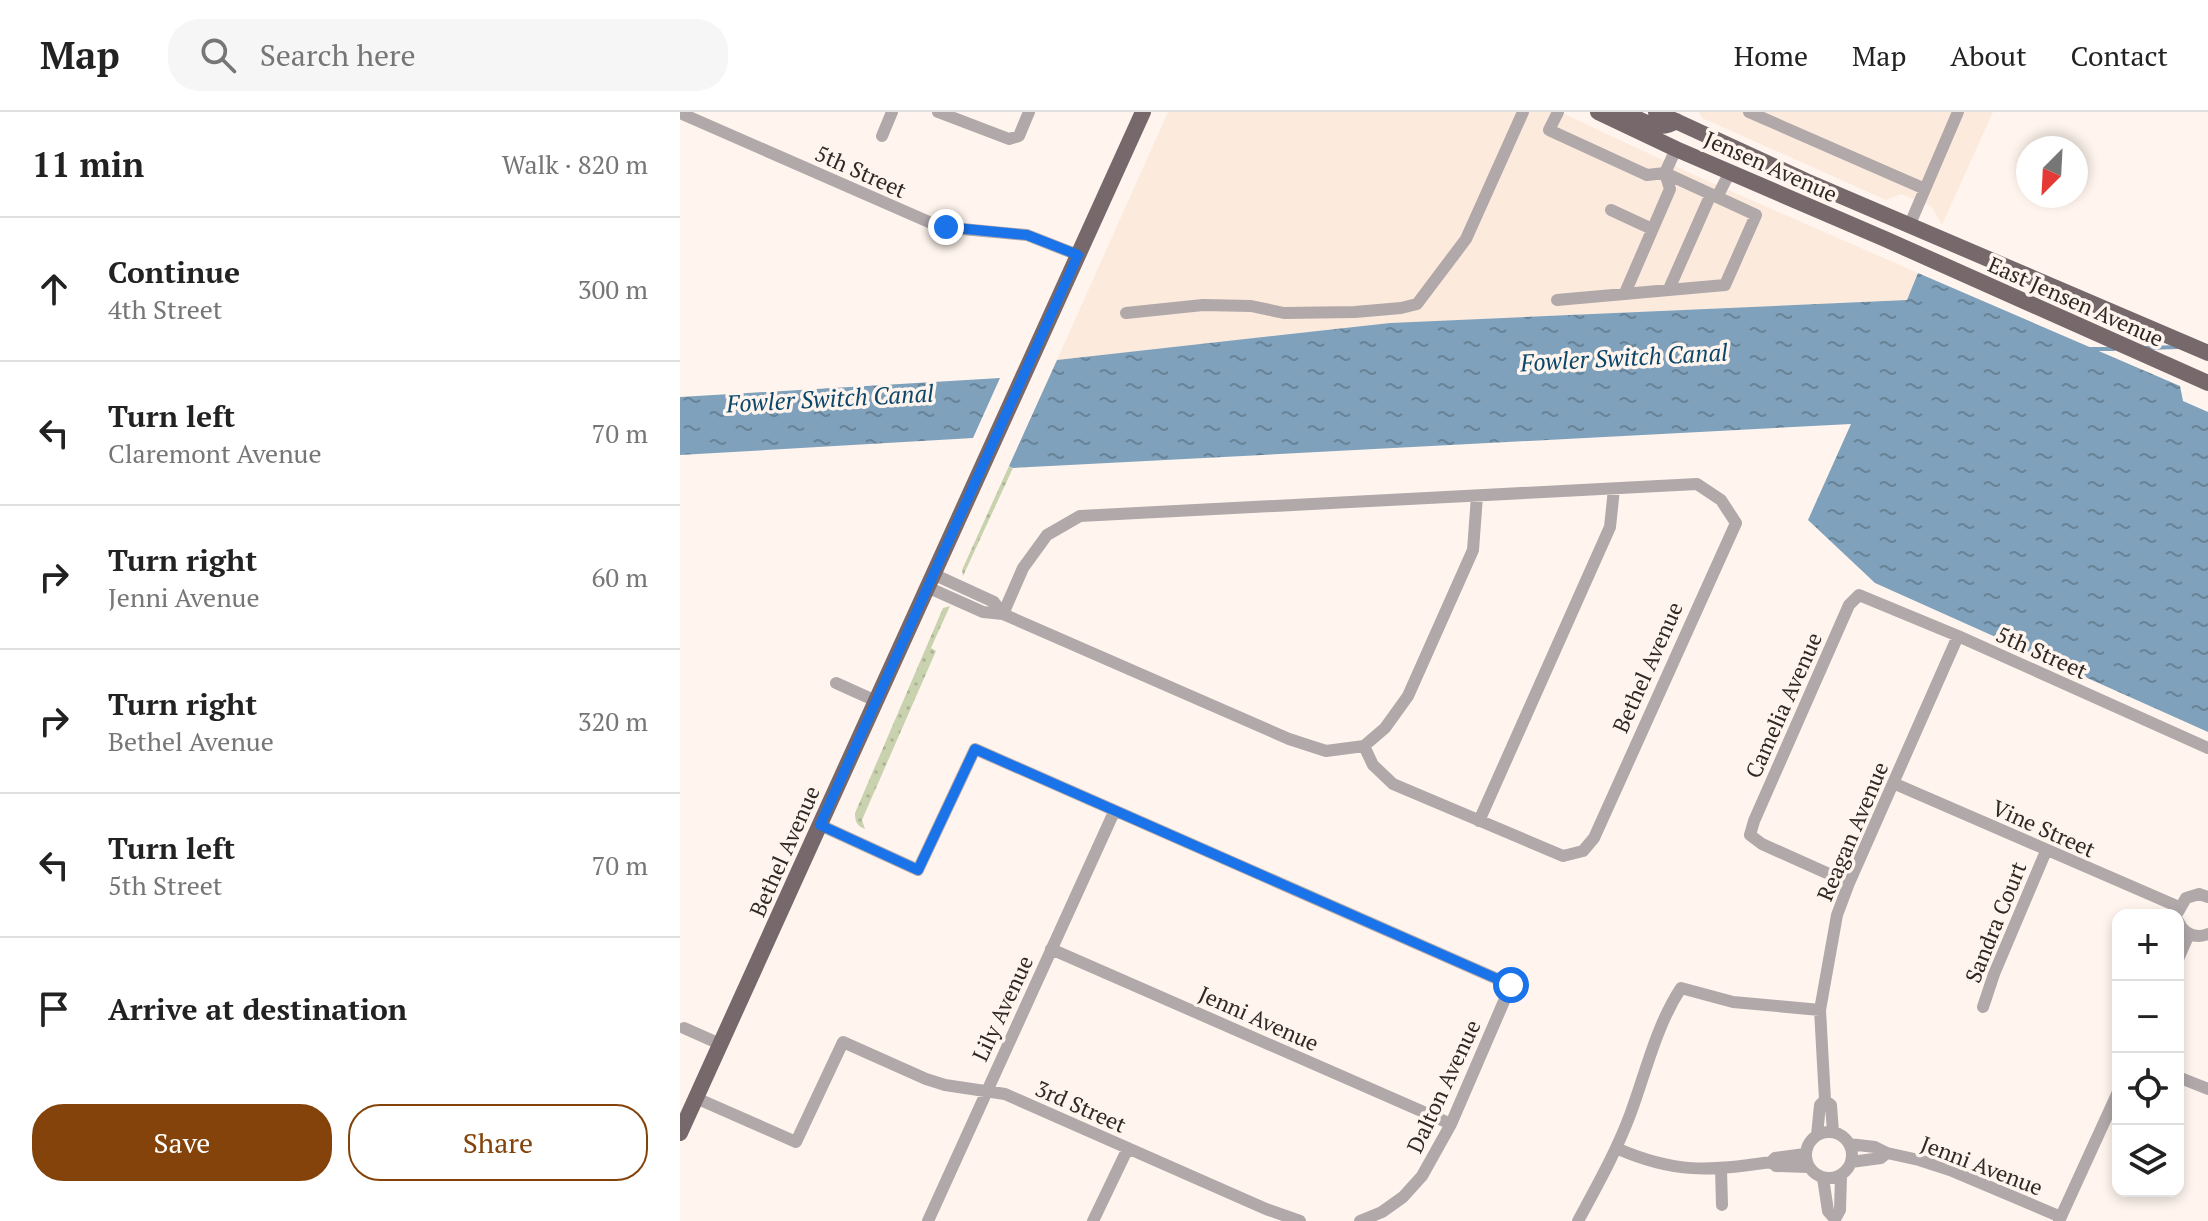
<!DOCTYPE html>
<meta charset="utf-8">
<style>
body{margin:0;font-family:"PT Serif",serif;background:#f6f6f6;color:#222}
.controls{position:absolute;right:24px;bottom:24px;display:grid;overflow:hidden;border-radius:16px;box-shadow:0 4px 12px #0003}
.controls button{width:72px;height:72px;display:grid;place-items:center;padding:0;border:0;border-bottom:2px solid #e0e0e0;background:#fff;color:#222;font:40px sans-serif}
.compass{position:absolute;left:1336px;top:24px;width:72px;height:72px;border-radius:50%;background:#fff;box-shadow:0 4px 12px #0003;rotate:204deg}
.stop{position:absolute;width:24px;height:24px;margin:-18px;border:6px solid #1a73e8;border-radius:50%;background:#fff}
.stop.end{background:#1a73e8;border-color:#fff;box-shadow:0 2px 8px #0008}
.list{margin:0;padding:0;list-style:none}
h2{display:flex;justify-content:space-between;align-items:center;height:104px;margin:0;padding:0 32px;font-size:34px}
h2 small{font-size:26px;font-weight:400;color:#767676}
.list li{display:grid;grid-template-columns:52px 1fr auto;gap:24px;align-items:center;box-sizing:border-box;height:144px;padding:0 32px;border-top:2px solid #e0e0e0}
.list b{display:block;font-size:30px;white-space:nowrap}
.list p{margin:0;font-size:26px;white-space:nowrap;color:#767676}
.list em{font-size:26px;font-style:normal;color:#767676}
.actions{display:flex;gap:16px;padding:24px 32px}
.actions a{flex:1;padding:18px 0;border:2px solid #83430a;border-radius:32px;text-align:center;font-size:28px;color:#83430a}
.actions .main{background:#83430a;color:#fff}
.icon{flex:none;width:44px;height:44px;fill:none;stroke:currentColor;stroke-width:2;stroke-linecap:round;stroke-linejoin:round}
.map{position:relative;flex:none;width:1528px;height:1109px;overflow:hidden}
header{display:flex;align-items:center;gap:48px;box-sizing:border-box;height:112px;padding:0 40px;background:#fff;border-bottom:2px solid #e0e0e0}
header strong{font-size:38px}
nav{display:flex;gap:44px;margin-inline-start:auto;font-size:28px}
.search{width:560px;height:72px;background:#f6f6f6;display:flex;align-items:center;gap:20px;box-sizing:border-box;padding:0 28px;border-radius:32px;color:#767676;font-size:30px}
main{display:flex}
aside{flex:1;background:#fff}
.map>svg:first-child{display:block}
.built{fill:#fceadc}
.grass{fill:url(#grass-dots)}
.water{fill:url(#water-ripples)}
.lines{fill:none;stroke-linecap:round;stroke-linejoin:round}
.stream{stroke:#7fa1bb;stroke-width:4}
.minor{stroke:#b1a8aa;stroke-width:12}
.major{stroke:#77686b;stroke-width:16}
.route{stroke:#1a73e8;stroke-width:10}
.labels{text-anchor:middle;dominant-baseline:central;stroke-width:7;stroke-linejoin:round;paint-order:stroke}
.street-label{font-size:22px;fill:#2f2924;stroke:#fff5ee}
.water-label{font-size:24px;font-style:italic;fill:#0a476a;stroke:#fff5ee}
</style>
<header>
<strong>Map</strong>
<div class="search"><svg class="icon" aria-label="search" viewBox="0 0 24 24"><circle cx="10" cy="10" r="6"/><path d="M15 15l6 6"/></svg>Search here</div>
<nav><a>Home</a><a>Map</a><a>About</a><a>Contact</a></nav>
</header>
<main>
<aside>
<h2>11 min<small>Walk · 820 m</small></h2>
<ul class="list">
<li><svg class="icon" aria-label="ahead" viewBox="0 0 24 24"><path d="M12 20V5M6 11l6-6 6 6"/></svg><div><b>Continue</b><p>4th Street</p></div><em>300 m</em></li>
<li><svg class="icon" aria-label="left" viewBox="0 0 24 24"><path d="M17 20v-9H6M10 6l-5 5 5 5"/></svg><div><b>Turn left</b><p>Claremont Avenue</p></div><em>70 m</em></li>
<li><svg class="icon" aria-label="right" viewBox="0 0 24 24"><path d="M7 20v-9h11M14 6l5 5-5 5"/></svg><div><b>Turn right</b><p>Jenni Avenue</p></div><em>60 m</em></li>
<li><svg class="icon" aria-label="right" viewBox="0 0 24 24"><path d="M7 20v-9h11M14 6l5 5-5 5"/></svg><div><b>Turn right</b><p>Bethel Avenue</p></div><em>320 m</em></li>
<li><svg class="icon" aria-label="left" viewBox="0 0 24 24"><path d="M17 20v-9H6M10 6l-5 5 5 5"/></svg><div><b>Turn left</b><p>5th Street</p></div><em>70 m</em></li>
<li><svg class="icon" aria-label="arrive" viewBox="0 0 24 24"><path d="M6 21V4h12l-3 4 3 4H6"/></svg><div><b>Arrive at destination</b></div></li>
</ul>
<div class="actions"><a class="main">Save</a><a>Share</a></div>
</aside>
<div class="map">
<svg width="1528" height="1109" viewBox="0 0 1528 1109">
<defs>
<pattern id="grass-dots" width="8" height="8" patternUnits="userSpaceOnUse" patternTransform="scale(2)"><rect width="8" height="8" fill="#c8d2ae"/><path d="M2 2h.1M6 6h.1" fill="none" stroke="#acb496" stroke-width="1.8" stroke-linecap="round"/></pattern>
<pattern id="water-ripples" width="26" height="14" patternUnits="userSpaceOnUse" patternTransform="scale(2)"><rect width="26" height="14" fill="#7fa1bb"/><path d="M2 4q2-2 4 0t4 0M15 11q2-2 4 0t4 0" fill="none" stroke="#688398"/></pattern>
</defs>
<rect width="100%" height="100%" fill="#fff5ee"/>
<path class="built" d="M 488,0 L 880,0 L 1023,67 L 1238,161 L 1227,188 L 710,211 L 377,248 Z
M 1019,0 L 1313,0 L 1262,113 L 1251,94 L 1221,82 L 1206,88 L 1022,6 Z"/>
<path class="grass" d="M 329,354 L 333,356 L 283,464 L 282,458 Z
M 270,494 L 251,536 L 256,539 L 182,708 L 185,717 C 177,714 175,710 175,701 L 263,496 Z"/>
<path class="water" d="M 1238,161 L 1500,274 L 1503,289 L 1528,300 L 1528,620 L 1195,471 L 1128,408 L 1171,312 L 333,356 L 329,354 L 377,248 L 710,211 L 1227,188 Z
M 320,266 L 293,326 L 0,343 L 0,285 Z"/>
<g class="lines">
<path class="stream" d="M 1466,236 L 1498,235
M 1410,237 L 1434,237"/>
<path class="minor" d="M 258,0 L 329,27 L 339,24 L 349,0
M 878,0 L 869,18 L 967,63 L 985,61 L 990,77 L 945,181
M 1069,0 L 1245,77
M 0,1 L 249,110 L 282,117 L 347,123 L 398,143
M 202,24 L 212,0
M 996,37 L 985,61 L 1037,85
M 931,98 L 972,117
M 1230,112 L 1278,0
M 989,177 L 1031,82
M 877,188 L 1045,173 L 1076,103 L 1037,85 L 1050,60
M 446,201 L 523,193 L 571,194 L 604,201 L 675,200 L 721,196 L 737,192 L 786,127 L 843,0
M 253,462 L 314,490 L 323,502
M 247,475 L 303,500 L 323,502 L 609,627 L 646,639 L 684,634 L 705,616 L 728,584 L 793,438 L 797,384
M 323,502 L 343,456 L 367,423 L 400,404 L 1017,372 L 1041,388 L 1056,411 L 914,726 L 903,739 L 883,744 L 713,672 L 693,653 L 684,634
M 156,571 L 196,589
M 1213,671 L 1499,795
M 799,709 L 930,415 L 934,377
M 140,713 L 238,758 L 295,637 L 831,873 L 771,1012 L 742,1064 L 723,1085 L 702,1100 L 680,1109
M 1169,771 L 1082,732 L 1070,723 L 1074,709 L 1169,493 L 1179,483 L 1278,524 L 1528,636
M 1498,800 L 1506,786 L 1519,782 L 1528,785
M 1498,809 C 1504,822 1515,827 1528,822
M 371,837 L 771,1012
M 1498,847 L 1509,822
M 1303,895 L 1314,862 L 1366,739
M 4,916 L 40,932
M 1498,965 L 1528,977
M 16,986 L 116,1030 L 163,930 L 246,967 L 265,973 L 325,982 L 586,1097 L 620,1109
M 1145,988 L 1151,993 L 1153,1020
M1126 1043a23 23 0 1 1 46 0a23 23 0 1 1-46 0Z
M 1137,1023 L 1140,993 L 1145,988 L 1140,898 L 1157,803 L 1169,771 L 1278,524
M 1169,1032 L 1195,1035 L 1207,1041 L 1239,1048 L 1270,1058 L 1381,1105
M 936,1036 C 995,1062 1029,1059 1091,1050 L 1095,1046 L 1125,1042
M 1091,1050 L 1096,1054 L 1128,1055
M 1171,1050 L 1201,1046 L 1207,1041
M 1041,1057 L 1042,1093
M 1143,1066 L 1148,1099 L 1154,1106
M 248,1109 L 434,700
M 413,1109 L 448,1036
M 898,1109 C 917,1074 936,1040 950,1003 C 966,960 976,914 1001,876 L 1053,890 L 1140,898
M 1154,1109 L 1160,1098 L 1161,1064
M 1379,1109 L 1438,980"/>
<path class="major" d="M 918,0 L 996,37 L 1205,127 L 1528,271
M 944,0 C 961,8 979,21 996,9
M 976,0 L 1126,69 L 1528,241
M 0,1021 L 463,0"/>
</g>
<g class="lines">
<path class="route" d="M 266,115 L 347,123 L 398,143 L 140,713 L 238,758 L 295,637 L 831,873"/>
</g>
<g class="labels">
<g class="street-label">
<text transform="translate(1091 54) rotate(24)">Jensen Avenue</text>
<text transform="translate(181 59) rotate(24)">5th Street</text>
<text transform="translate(1396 189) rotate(24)">East Jensen Avenue</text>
<text transform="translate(1362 540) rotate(24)">5th Street</text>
<text transform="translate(967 555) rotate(-66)">Bethel Avenue</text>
<text transform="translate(1103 593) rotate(-66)">Camelia Avenue</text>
<text transform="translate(1364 716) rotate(24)">Vine Street</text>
<text transform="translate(1172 719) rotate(-67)">Reagan Avenue</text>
<text transform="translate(104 739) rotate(-66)">Bethel Avenue</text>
<text transform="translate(1315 810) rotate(-68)">Sandra Court</text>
<text transform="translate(322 896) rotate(-65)">Lily Avenue</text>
<text transform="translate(579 906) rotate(24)">Jenni Avenue</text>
<text transform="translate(763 974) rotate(-65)">Dalton Avenue</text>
<text transform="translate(401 994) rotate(24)">3rd Street</text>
<text transform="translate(1302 1053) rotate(21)">Jenni Avenue</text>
</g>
<g class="water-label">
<text transform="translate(944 245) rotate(-3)">Fowler Switch Canal</text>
<text transform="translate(150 286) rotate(-3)">Fowler Switch Canal</text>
</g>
</g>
</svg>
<div class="controls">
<button>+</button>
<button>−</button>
<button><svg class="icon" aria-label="locate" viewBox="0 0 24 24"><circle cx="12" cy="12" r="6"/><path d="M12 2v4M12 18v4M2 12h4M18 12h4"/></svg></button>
<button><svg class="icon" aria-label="layers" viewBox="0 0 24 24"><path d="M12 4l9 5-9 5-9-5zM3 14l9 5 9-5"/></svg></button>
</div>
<svg class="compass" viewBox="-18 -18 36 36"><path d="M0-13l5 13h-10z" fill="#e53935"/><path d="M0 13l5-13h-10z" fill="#767676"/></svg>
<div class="stop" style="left:831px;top:873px"></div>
<div class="stop end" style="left:266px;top:115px"></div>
</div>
</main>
